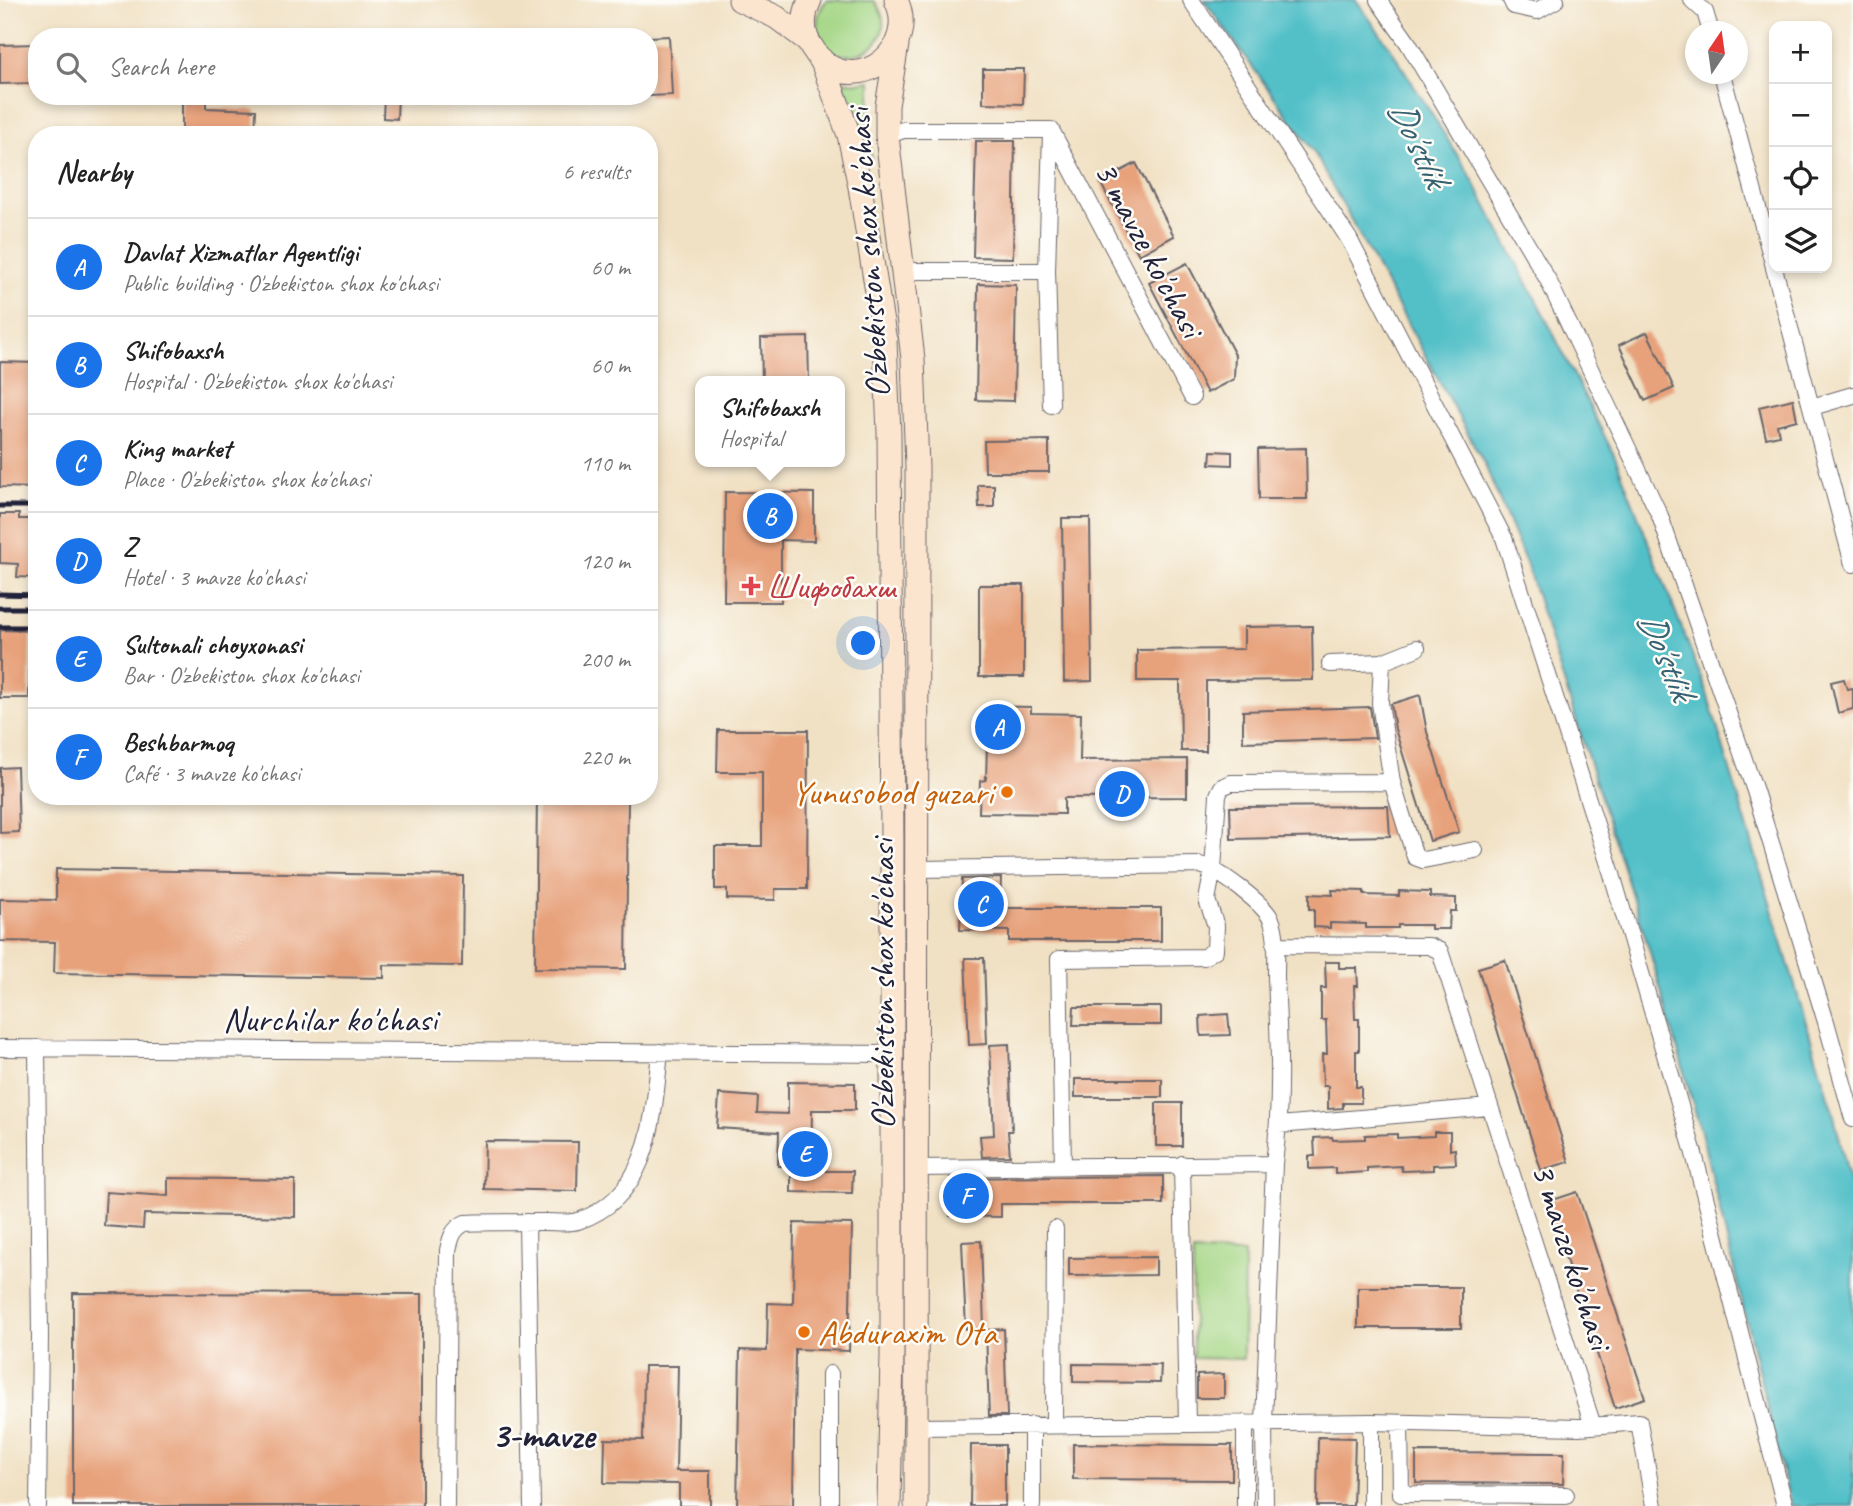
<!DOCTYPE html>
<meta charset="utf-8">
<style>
body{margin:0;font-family:Caveat,sans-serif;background:#f2f2f2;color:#222}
.controls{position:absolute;right:21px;top:21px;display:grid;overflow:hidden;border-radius:14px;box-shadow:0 4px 10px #0003}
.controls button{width:63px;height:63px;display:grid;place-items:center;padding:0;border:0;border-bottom:2px solid #e0e0e0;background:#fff;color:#222;font:35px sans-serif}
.compass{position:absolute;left:1685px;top:21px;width:63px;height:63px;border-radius:50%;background:#fff;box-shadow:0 4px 10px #0003;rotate:13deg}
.you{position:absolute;left:864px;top:644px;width:24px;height:24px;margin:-18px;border:5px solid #fff;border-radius:50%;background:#1a73e8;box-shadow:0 0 0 10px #1a73e833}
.badge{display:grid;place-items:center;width:46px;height:46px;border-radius:50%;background:#1a73e8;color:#fff;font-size:23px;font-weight:700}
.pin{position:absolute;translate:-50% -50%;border:4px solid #fff;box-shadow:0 2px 7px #0006}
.popup{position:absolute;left:695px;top:376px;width:150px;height:91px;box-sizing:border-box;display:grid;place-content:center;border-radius:14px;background:#fff;filter:drop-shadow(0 2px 5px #0005);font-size:23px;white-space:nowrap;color:#767676}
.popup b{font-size:26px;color:#222}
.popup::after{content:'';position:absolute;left:50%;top:100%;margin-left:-14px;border:14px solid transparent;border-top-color:#fff}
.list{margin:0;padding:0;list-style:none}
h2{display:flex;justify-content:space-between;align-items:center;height:91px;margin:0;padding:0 28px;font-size:30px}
h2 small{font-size:23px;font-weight:400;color:#767676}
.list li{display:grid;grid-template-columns:46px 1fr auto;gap:21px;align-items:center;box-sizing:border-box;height:98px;padding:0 28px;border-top:2px solid #e0e0e0}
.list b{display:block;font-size:26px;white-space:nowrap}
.list p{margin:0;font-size:23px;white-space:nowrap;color:#767676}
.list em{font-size:23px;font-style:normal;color:#767676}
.icon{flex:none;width:38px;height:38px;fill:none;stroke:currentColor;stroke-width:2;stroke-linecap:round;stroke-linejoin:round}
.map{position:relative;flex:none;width:1853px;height:1506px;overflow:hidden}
.search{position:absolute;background:#fff;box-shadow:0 4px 10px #0003;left:28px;top:28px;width:630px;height:77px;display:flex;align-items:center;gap:18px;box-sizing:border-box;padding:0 24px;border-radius:28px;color:#767676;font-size:26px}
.panel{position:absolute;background:#fff;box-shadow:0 4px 10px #0003;left:28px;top:126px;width:630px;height:679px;border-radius:28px}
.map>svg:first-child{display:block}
.green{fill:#a4d685;stroke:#637c60;stroke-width:2}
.water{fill:#52c0c8;stroke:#3a7182;stroke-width:2}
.building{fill:#e7a27c}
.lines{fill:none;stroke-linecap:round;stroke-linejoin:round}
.street-casing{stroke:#6a656b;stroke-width:18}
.secondary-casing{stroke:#6a656b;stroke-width:25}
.street{stroke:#fff;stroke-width:16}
.secondary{stroke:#fce5cf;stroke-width:23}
.rail{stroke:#22223b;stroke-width:5}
.health-dot{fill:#e0444e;stroke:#fdfcf7;stroke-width:2.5}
.food-dot{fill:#e8710a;stroke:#fdfcf7;stroke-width:2.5}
.labels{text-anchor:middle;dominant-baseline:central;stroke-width:5;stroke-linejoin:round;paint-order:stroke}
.street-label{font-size:35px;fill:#22223b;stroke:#fdfcf7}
.health-label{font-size:35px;fill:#be3a42;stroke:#fdfcf7;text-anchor:start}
.food-label{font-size:35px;fill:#c56008;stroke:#fdfcf7;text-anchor:end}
.water-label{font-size:37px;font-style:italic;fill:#356173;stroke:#fdfcf7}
.neighbourhood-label{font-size:37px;font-weight:bold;fill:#22223b;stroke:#fdfcf7}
</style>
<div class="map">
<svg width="1853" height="1506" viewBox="0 0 1853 1506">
<rect width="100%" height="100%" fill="#fdfcf7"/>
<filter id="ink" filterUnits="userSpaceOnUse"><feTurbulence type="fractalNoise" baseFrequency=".0143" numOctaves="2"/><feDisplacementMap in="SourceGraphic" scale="14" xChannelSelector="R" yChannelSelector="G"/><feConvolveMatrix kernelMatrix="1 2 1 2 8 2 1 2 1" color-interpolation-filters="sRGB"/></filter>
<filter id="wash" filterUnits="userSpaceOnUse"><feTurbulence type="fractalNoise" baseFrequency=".00686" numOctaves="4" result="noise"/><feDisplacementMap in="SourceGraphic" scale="28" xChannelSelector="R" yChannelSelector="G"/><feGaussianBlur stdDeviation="1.57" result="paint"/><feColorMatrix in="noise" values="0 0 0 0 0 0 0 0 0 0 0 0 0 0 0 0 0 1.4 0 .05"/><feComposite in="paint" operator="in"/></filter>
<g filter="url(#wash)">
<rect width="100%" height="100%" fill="#f1e1c4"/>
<path class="green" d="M 827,0 L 874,1 C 910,46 829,81 818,30 C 816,19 820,8 827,0 Z
M 843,81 L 858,83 L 871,81 L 869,127 L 871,160 L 863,134 Z
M 1193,1252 L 1244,1253 L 1243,1359 L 1193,1358 Z"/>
<path class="water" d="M 1204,0 L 1356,0 L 1391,49 L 1471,177 L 1543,313 L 1615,457 L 1706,690 L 1834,1116 L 1853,1194 L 1853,1506 L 1791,1506 L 1701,1132 L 1650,952 L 1526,563 L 1485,465 L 1314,152 Z"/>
<g id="blocks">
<path class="building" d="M 669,36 L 672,95 L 649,96 L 649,37 Z
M 37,44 L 37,83 L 0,84 L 0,45 Z
M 983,69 L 1024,69 L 1023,104 L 983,103 Z
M 182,96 L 206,96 L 206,108 L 256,110 L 255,135 L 182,135 Z
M 384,96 L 398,96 L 397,119 L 383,118 Z
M 976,141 L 1015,141 L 1013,258 L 973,257 Z
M 1136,163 L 1174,236 L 1139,255 L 1100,182 Z
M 1187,263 L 1235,355 L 1234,379 L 1207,393 L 1149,283 Z
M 978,284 L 1016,285 L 1014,401 L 976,400 Z
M 1647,332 L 1674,388 L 1645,401 L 1619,345 Z
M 808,337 L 809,381 L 762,381 L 761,338 Z
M 0,362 L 37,363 L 37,488 L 0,487 Z
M 1793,399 L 1797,420 L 1777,425 L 1779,435 L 1766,438 L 1759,407 Z
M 1049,440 L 1049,472 L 985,472 L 984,441 Z
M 1306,448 L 1307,499 L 1259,499 L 1258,449 Z
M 1211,451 L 1232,452 L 1232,465 L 1210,464 Z
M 978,485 L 994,485 L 994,507 L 979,507 Z
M 725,492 L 814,493 L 814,541 L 781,540 L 781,602 L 724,602 Z
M 0,514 L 19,514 L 19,519 L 37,519 L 37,578 L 17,577 L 18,564 L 0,563 Z
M 1062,518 L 1090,518 L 1092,681 L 1064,682 Z
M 979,585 L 1024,585 L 1024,677 L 979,677 Z
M 1312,626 L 1313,680 L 1206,681 L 1206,751 L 1181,751 L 1180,681 L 1137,681 L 1137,650 L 1244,649 L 1244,627 Z
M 0,630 L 30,631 L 29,698 L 0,698 Z
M 1844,679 L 1847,689 L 1853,688 L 1853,709 L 1838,713 L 1831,682 Z
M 1420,695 L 1427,732 L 1459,832 L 1430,841 L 1395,729 L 1391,704 Z
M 988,706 L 1031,707 L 1031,713 L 1081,714 L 1080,760 L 1187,759 L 1187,797 L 1064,798 L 1064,814 L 979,813 L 980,781 L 986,780 Z
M 1370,707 L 1375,738 L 1243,742 L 1243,711 Z
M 718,730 L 808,730 L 807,889 L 775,889 L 775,900 L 727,899 L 727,889 L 715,889 L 715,846 L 762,846 L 762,772 L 717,772 Z
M 17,767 L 19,832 L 0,833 L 0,768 Z
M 537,796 L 628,796 L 626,969 L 535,968 Z
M 1388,806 L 1390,836 L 1231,839 L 1230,807 Z
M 56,869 L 463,876 L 462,966 L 384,965 L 384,978 L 54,973 L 55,942 L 0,941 L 0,899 L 56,900 Z
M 1001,878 L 1000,908 L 1161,908 L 1161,941 L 1009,941 L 1009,931 L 960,930 L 962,879 Z
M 1332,890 L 1364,891 L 1364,895 L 1399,896 L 1399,891 L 1430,892 L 1430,897 L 1456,898 L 1456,911 L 1450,911 L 1449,929 L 1431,929 L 1431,925 L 1398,925 L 1398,928 L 1366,928 L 1366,924 L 1330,923 L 1330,928 L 1314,927 L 1314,909 L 1309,909 L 1309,894 L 1333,895 Z
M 965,958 L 984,958 L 987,1044 L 969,1045 Z
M 1505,960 L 1569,1162 L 1541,1170 L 1478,968 Z
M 1325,962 L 1339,962 L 1339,968 L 1357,968 L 1358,986 L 1354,986 L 1355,1019 L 1359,1019 L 1359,1051 L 1356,1051 L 1356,1087 L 1361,1087 L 1361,1103 L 1343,1103 L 1343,1108 L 1328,1109 L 1328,1086 L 1323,1086 L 1322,1054 L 1327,1054 L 1326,1020 L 1321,1020 L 1321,988 L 1326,988 Z
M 1074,1007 L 1161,1007 L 1161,1025 L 1073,1025 Z
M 1228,1014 L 1230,1035 L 1201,1036 L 1200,1016 Z
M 1009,1044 L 1012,1131 L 1008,1131 L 1010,1156 L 982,1157 L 980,1136 L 994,1135 L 990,1045 Z
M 1075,1079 L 1162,1079 L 1162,1097 L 1075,1097 Z
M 788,1082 L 855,1083 L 855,1110 L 812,1110 L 811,1171 L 853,1171 L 852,1193 L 791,1192 L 791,1166 L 778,1166 L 779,1132 L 717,1128 L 719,1094 L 758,1097 L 757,1113 L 788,1114 Z
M 1156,1103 L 1182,1103 L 1182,1146 L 1156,1146 Z
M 1434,1132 L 1450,1132 L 1450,1150 L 1455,1149 L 1456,1164 L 1433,1165 L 1433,1170 L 1402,1171 L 1401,1166 L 1367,1168 L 1367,1172 L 1335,1174 L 1335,1168 L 1309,1169 L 1309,1156 L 1315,1156 L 1314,1138 L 1332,1137 L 1333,1140 L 1365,1139 L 1365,1135 L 1397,1134 L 1397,1138 L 1434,1136 Z
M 485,1141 L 578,1142 L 577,1191 L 484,1189 Z
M 1163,1176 L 1163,1204 L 1001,1204 L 1001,1217 L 950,1216 L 950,1178 Z
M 168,1178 L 295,1180 L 295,1217 L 144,1214 L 143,1229 L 104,1226 L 106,1192 L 168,1196 Z
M 1577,1192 L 1645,1398 L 1615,1408 L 1547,1202 Z
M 794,1223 L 852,1224 L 849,1351 L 795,1349 L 793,1506 L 737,1506 L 740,1350 L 767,1351 L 768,1303 L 793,1304 Z
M 981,1241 L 984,1328 L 966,1329 L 962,1242 Z
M 1156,1257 L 1156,1275 L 1069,1276 L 1069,1258 Z
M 1358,1287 L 1461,1287 L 1461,1328 L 1358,1328 Z
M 73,1293 L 422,1294 L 422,1506 L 73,1506 Z
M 1004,1329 L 1007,1416 L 989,1416 L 986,1330 Z
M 1073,1364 L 1161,1365 L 1160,1383 L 1073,1382 Z
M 644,1366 L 678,1366 L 676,1471 L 710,1471 L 710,1506 L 679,1506 L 679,1484 L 604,1483 L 605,1439 L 643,1440 Z
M 1224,1374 L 1224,1398 L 1197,1398 L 1197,1375 Z
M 1318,1437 L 1355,1438 L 1353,1506 L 1317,1506 Z
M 1073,1444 L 1232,1445 L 1232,1480 L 1073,1479 Z
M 971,1445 L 1005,1445 L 1005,1506 L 970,1506 Z
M 1416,1452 L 1564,1453 L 1563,1484 L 1416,1483 Z"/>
</g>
</g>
<g filter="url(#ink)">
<use href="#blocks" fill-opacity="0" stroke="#6a656b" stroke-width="2"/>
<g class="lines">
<defs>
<path id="street" d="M 1191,0 L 1349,239 L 1504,538 L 1611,871 L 1693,1150 L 1785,1506
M 1378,0 L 1408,43 L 1548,280 L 1660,516 L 1755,791 L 1826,1022 L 1853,1119
M 1511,0 L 1514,6 L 1537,11 L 1556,0
M 1692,0 L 1705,12 L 1711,32
M 1722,74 L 1774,267
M 1051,130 L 1192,397
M 887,136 L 903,130 L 1051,130
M 1774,268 L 1853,564
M 903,271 L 1047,271 L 1051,133
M 1047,271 L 1051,405
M 1812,407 L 1853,395
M 1330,664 L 1382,662
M 1392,782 L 1380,703 L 1382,662 L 1417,648
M 918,869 L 1200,865 C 1218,869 1263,903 1271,919 C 1278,936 1276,959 1276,978 C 1279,1040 1282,1102 1274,1164 L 1264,1423 L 1265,1506
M 1275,945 L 1429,946 L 1440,951 L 1593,1426
M 0,1048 L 892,1054
M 37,1048 L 40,1336 L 38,1506
M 1279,1125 L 1489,1107
M 1182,1164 L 1187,1424
M 1063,1166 L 1059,959 L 1204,957 L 1215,950 L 1216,926 L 1207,900 L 1213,869 L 1218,795 L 1222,787 L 1231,783 L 1392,782 L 1415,857 L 1423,860 L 1475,850
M 917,1168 L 1274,1164
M 527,1222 L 532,1506
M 830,1374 L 830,1506
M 1245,1423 L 1245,1506
M 1400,1423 L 1401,1494 L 1566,1495
M 1054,1425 L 1055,1229
M 917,1427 L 1371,1422 L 1579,1427 L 1639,1422 L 1654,1506
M 446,1506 L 448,1250 C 451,1237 453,1229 465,1223 C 492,1222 519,1222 546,1222 C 556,1222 569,1224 578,1221 C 652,1196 653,1116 660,1052
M 1032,1506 L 1032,1425
M 1371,1506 L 1371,1422"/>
<path id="secondary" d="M 740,0 L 776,17 L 807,40
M 810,0 C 803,15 802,32 811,46 C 814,50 817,56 821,60 C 860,96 919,48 896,0
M 897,45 L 887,106 L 887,136 L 913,359 L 917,467 L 916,1506
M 821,59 L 849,135 L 860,187 L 885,341 L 889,433 L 892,838 L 892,1354 L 889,1506"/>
</defs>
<use href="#street" class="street-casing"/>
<use href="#secondary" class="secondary-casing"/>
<use href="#street" class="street"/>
<use href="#secondary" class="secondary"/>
<path class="rail" d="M 0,506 L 37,506
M 0,594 L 37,595
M 0,608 L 37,608
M 0,627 L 37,627"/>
</g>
</g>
<path class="health-dot" d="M747.5 575.5h7v7h7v7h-7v7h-7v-7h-7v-7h7z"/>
<g class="food-dot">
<circle cx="1007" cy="792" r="7"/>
<circle cx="804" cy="1332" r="7"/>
</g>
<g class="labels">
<g class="street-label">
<text transform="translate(1149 249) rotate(62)">3 mavze ko'chasi</text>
<text transform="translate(868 253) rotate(-94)">O'zbekiston shox ko'chasi</text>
<text transform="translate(882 984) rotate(-90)">O'zbekiston shox ko'chasi</text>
<text x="330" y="1019">Nurchilar ko'chasi</text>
<text transform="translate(1572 1256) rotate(72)">3 mavze ko'chasi</text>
</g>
<g class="health-label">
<text x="767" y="586">Шифобахш</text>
</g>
<g class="food-label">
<text x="993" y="792">Yunusobod guzari</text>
<text x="818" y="1332" text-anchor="start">Abduraxim Ota</text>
</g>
<g class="water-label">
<text transform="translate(1419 143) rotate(64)">Do'stlik</text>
<text transform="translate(1667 655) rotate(67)">Do'stlik</text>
</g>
<g class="neighbourhood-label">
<text x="543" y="1434">3-mavze</text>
</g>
</g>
</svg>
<div class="controls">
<button>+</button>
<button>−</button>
<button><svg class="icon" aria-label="locate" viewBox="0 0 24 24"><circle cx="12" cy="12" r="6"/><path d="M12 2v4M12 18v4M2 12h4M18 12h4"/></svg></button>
<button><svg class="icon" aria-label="layers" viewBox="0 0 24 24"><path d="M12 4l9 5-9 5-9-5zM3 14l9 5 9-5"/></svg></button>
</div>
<svg class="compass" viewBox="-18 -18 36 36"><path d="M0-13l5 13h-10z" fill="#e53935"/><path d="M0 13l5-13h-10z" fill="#767676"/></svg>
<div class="you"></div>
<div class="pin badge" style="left:998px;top:727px">A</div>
<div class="pin badge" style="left:770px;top:516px">B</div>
<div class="popup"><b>Shifobaxsh</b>Hospital</div>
<div class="pin badge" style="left:981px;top:904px">C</div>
<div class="pin badge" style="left:1122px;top:794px">D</div>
<div class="pin badge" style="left:805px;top:1154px">E</div>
<div class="pin badge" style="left:966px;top:1196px">F</div>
<div class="search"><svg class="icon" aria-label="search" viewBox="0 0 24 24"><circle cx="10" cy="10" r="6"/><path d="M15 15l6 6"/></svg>Search here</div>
<section class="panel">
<h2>Nearby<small>6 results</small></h2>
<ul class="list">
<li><span class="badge">A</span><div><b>Davlat Xizmatlar Agentligi</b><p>Public building · O'zbekiston shox ko'chasi</p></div><em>60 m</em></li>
<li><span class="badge">B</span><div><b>Shifobaxsh</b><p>Hospital · O'zbekiston shox ko'chasi</p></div><em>60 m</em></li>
<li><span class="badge">C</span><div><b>King market</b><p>Place · O'zbekiston shox ko'chasi</p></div><em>110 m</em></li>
<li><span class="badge">D</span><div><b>Z</b><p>Hotel · 3 mavze ko'chasi</p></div><em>120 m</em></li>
<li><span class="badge">E</span><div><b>Sultonali choyxonasi</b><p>Bar · O'zbekiston shox ko'chasi</p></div><em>200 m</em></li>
<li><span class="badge">F</span><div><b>Beshbarmoq</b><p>Café · 3 mavze ko'chasi</p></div><em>220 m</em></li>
</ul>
</section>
</div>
